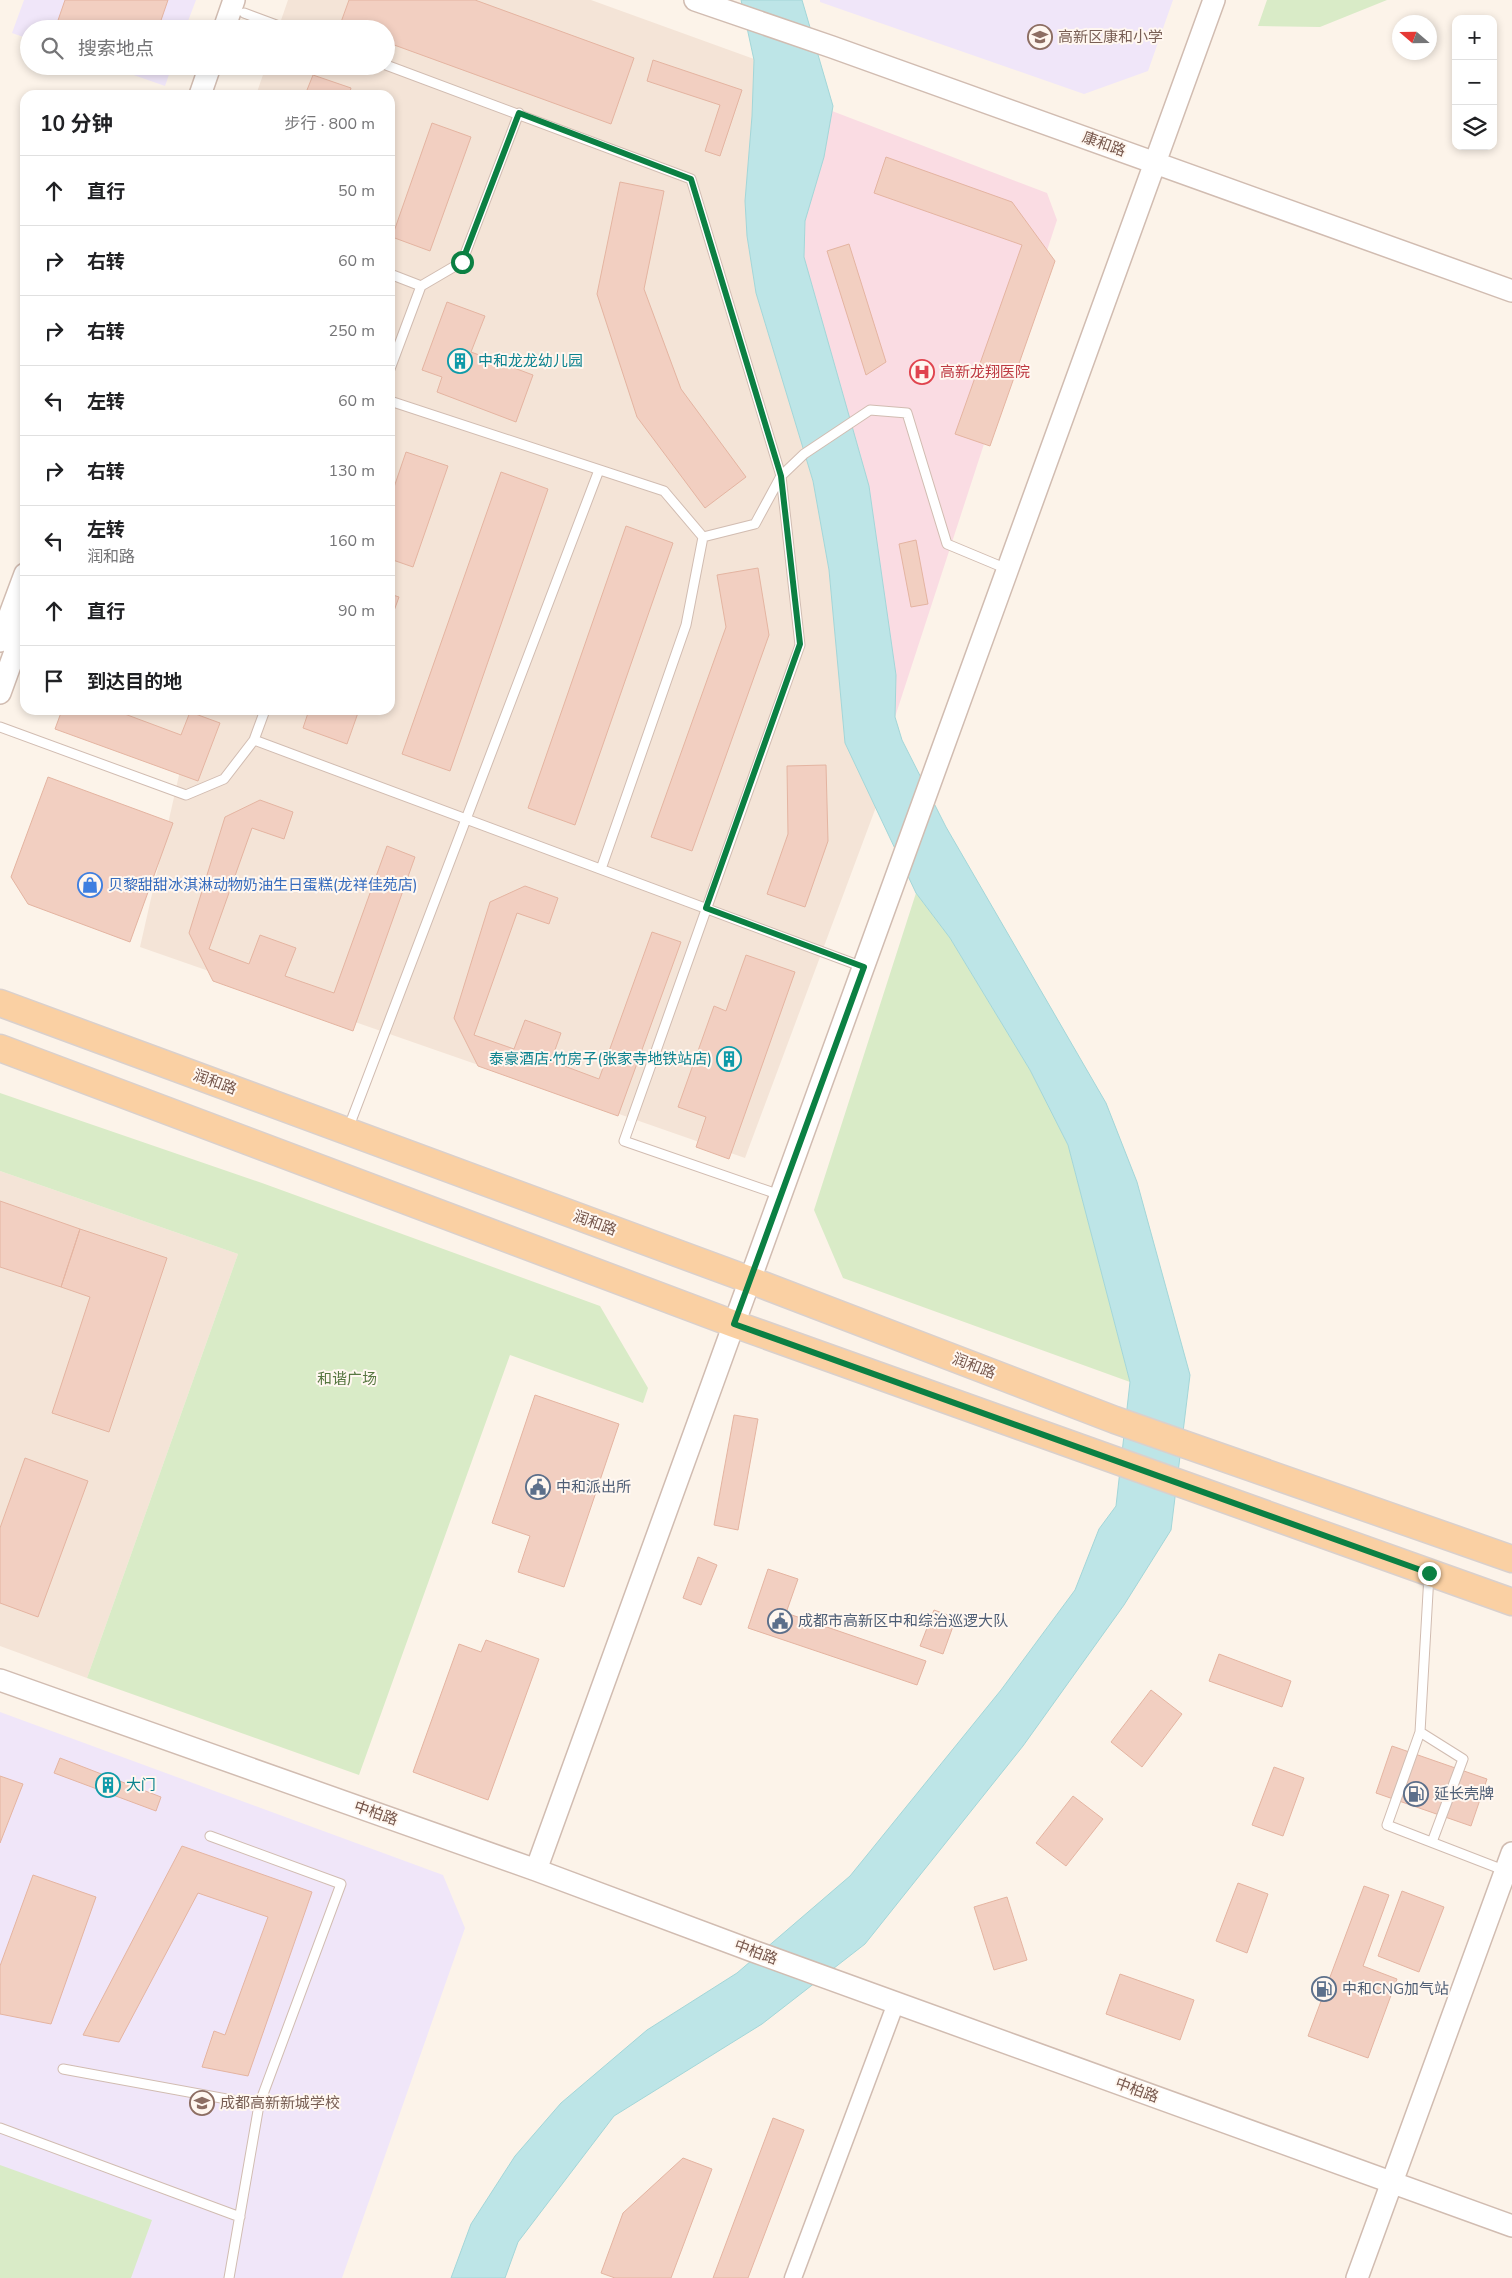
<!DOCTYPE html>
<html lang="zh">
<meta charset="utf-8">
<style>
body{margin:0;font-family:"Nunito Sans","Noto Sans SC",sans-serif;background:#f2f2f2;color:#202124}
.controls{position:absolute;right:15px;top:15px;display:grid;overflow:hidden;border-radius:10px;box-shadow:0 2px 8px #0003}
.controls button{width:45px;height:45px;display:grid;place-items:center;padding:0;border:0;border-bottom:1px solid #e0e0e0;background:#fff;color:#202124;font:25px sans-serif}
.compass{position:absolute;left:1392px;top:15px;width:45px;height:45px;border-radius:50%;background:#fff;box-shadow:0 2px 8px #0003;rotate:290deg}
.stop{position:absolute;width:15px;height:15px;margin:-11px;border:4px solid #0b8043;border-radius:50%;background:#fff}
.stop.end{background:#0b8043;border-color:#fff;box-shadow:0 1px 5px #0008}
.list{margin:0;padding:0;list-style:none}
h2{display:flex;justify-content:space-between;align-items:center;height:65px;margin:0;padding:0 20px;font-size:21px}
h2 small{font-size:16px;font-weight:400;color:#757577}
.list li{display:grid;grid-template-columns:32px 1fr auto;gap:15px;align-items:center;box-sizing:border-box;height:70px;padding:0 20px;border-top:1px solid #e0e0e0}
.list b{display:block;font-size:19px;white-space:nowrap}
.list p{margin:0;font-size:16px;white-space:nowrap;color:#757577}
.list em{font-size:16px;font-style:normal;color:#757577}
.icon{flex:none;width:28px;height:28px;fill:none;stroke:currentColor;stroke-width:2;stroke-linecap:round;stroke-linejoin:round}
.map{position:relative;flex:none;width:1512px;height:2278px;overflow:hidden}
.search{position:absolute;background:#fff;box-shadow:0 2px 8px #0003;left:20px;top:20px;width:375px;height:55px;display:flex;align-items:center;gap:12px;box-sizing:border-box;padding:0 18px;border-radius:28px;color:#757577;font-size:19px}
.panel{position:absolute;background:#fff;box-shadow:0 2px 8px #0003;left:20px;top:90px;width:375px;height:625px;border-radius:15px}
.map>svg:first-child{display:block}
.residential{fill:#f4e4d7}
.education{fill:#f0e6f9}
.medical{fill:#fadce3}
.green{fill:#d9ebc7}
.water{fill:#bde5e7;stroke:#a3d6d8}
.building{fill:#f2cfc1;stroke:#e4b4a1}
.lines{fill:none;stroke-linecap:round;stroke-linejoin:round}
.service-casing{stroke:#d1bcb1;stroke-width:11}
.minor-casing{stroke:#d1bcb1;stroke-width:19}
.tertiary-casing{stroke:#d1bcb1;stroke-width:24}
.primary-casing{stroke:#d9d0cd;stroke-width:29}
.service{stroke:#fff;stroke-width:9}
.minor{stroke:#fff;stroke-width:16}
.tertiary{stroke:#fff;stroke-width:21}
.primary{stroke:#fad0a3;stroke-width:26}
.route{stroke:#0b8043;stroke-width:6}
.labels{text-anchor:middle;dominant-baseline:central;stroke-width:4;stroke-linejoin:round;paint-order:stroke}
.education-label{font-size:15px;fill:#785e54;stroke:#fff7f0;text-anchor:start}
.street-label{font-size:15px;fill:#77574c;stroke:#fff7f0}
.culture-label{font-size:15px;fill:#0d838f;stroke:#fff7f0;text-anchor:start}
.health-label{font-size:15px;fill:#be3a42;stroke:#fff7f0;text-anchor:start}
.shop-label{font-size:15px;fill:#366cbe;stroke:#fff7f0;text-anchor:start}
.park-label{font-size:15px;fill:#577741;stroke:#fff7f0}
.service-label{font-size:15px;fill:#4e5e75;stroke:#fff7f0;text-anchor:start}
</style>
<div class="map">
<svg width="1512" height="2278" viewBox="0 0 1512 2278">
<rect width="100%" height="100%" fill="#fcf3e9"/>
<path class="residential" d="M 288,0 L 591,0 L 754,59 L 752,116 L 745,201 L 747,236 L 756,293 L 813,481 L 829,570 L 845,743 L 876,807 L 745,1158 L 140,947 L 182,762 L 49,710 L 390,710 L 390,95 L 256,95 L 266,66 L 386,66 L 386,29 L 278,29 Z
M 0,1171 L 238,1254 L 87,1678 L 0,1646 Z"/>
<path class="education" d="M 24,0 L 196,0 L 185,29 L 29,29 L 29,39 L 12,33 Z
M 820,0 L 1173,0 L 1148,71 L 1084,94 L 820,2 Z
M 108,66 L 172,66 L 165,86 Z
M 0,1712 L 443,1875 L 465,1928 L 342,2278 L 0,2278 Z"/>
<path class="medical" d="M 832,111 L 1047,193 L 1057,220 L 895,717 L 896,675 L 869,486 L 804,257 L 805,221 L 824,157 Z"/>
<path class="green" d="M 1267,0 L 1387,0 L 1320,27 L 1258,26 Z
M 916,893 L 950,938 L 1030,1070 L 1068,1145 L 1130,1382 L 843,1278 L 814,1210 Z
M 0,1093 L 262,1183 L 600,1306 L 648,1388 L 643,1403 L 510,1355 L 359,1775 L 87,1678 L 238,1254 L 0,1171 Z
M 0,2165 L 152,2220 L 131,2278 L 0,2278 Z"/>
<path class="water" d="M 741,0 L 802,0 L 833,106 L 824,157 L 805,221 L 804,257 L 869,486 L 896,675 L 895,717 L 902,740 L 946,827 L 1106,1103 L 1137,1182 L 1190,1375 L 1171,1530 L 1124,1605 L 1023,1746 L 865,1944 L 762,2024 L 614,2116 L 518,2242 L 505,2278 L 451,2278 L 471,2224 L 515,2156 L 561,2103 L 647,2030 L 737,1973 L 850,1876 L 1001,1690 L 1075,1590 L 1099,1529 L 1116,1506 L 1130,1382 L 1068,1145 L 1030,1070 L 950,938 L 916,893 L 845,743 L 829,570 L 813,481 L 756,293 L 747,236 L 745,201 L 752,116 L 754,60 Z"/>
<path class="building" d="M 65,0 L 168,0 L 158,29 L 55,29 Z
M 349,0 L 475,0 L 634,58 L 611,124 L 386,42 L 386,29 L 349,29 L 340,25 Z
M 653,60 L 742,90 L 720,156 L 705,151 L 720,105 L 647,81 Z
M 313,75 L 351,88 L 349,95 L 305,95 Z
M 432,123 L 471,137 L 430,251 L 392,237 Z
M 886,157 L 1012,202 L 1055,261 L 990,446 L 955,434 L 1022,245 L 874,193 Z
M 620,182 L 664,191 L 644,289 L 681,389 L 746,477 L 705,508 L 637,417 L 597,294 Z
M 849,244 L 886,362 L 866,375 L 827,251 Z
M 447,302 L 485,316 L 471,352 L 533,375 L 516,422 L 437,392 L 442,377 L 422,370 Z
M 406,452 L 448,466 L 413,567 L 390,559 L 390,499 Z
M 501,472 L 548,489 L 450,771 L 402,754 Z
M 626,526 L 673,543 L 575,825 L 528,808 Z
M 916,540 L 928,604 L 911,607 L 899,544 Z
M 758,568 L 769,635 L 692,851 L 651,837 L 726,627 L 717,575 Z
M 390,594 L 399,597 L 390,622 Z
M 62,710 L 114,710 L 181,735 L 190,712 L 220,723 L 198,781 L 55,729 Z
M 309,710 L 359,710 L 347,744 L 303,728 Z
M 826,765 L 828,841 L 805,907 L 767,894 L 788,834 L 787,766 Z
M 48,777 L 173,823 L 130,942 L 28,904 L 11,877 Z
M 260,800 L 293,812 L 284,839 L 252,828 L 209,949 L 249,964 L 260,935 L 296,948 L 285,976 L 334,993 L 387,846 L 415,857 L 353,1031 L 213,981 L 189,933 L 225,817 Z
M 525,886 L 558,898 L 549,924 L 517,913 L 474,1035 L 514,1049 L 525,1020 L 561,1033 L 551,1061 L 599,1079 L 652,932 L 681,942 L 618,1116 L 478,1066 L 454,1018 L 490,902 Z
M 746,955 L 795,972 L 729,1159 L 696,1147 L 706,1117 L 678,1107 L 714,1006 L 726,1011 Z
M 0,1201 L 80,1229 L 61,1287 L 0,1267 Z
M 80,1229 L 167,1258 L 109,1432 L 52,1413 L 90,1297 L 61,1287 Z
M 535,1395 L 619,1424 L 564,1587 L 518,1572 L 530,1536 L 492,1523 Z
M 734,1415 L 758,1419 L 738,1530 L 714,1525 Z
M 25,1458 L 88,1481 L 38,1617 L 0,1603 L 0,1528 Z
M 698,1557 L 717,1565 L 701,1605 L 683,1598 Z
M 768,1569 L 798,1579 L 786,1613 L 926,1661 L 917,1685 L 748,1628 Z
M 934,1610 L 956,1618 L 943,1654 L 920,1646 Z
M 486,1640 L 539,1659 L 488,1800 L 413,1772 L 459,1644 L 481,1652 Z
M 1219,1654 L 1291,1681 L 1282,1707 L 1209,1681 Z
M 1151,1690 L 1182,1714 L 1142,1767 L 1111,1742 Z
M 1392,1746 L 1487,1779 L 1471,1826 L 1376,1793 Z
M 60,1758 L 161,1797 L 156,1811 L 54,1773 Z
M 1274,1767 L 1304,1778 L 1283,1836 L 1252,1825 Z
M 0,1776 L 23,1784 L 0,1843 Z
M 1073,1796 L 1103,1819 L 1066,1866 L 1036,1843 Z
M 182,1846 L 312,1892 L 248,2076 L 202,2067 L 214,2031 L 225,2035 L 268,1917 L 198,1893 L 119,2042 L 83,2035 Z
M 33,1875 L 96,1897 L 51,2024 L 0,2014 L 0,1966 Z
M 1238,1883 L 1268,1894 L 1247,1953 L 1216,1941 Z
M 1364,1886 L 1389,1895 L 1363,1966 L 1397,1979 L 1368,2058 L 1308,2036 Z
M 1402,1891 L 1444,1907 L 1419,1972 L 1378,1956 Z
M 1007,1897 L 1027,1960 L 994,1970 L 974,1907 Z
M 1120,1974 L 1194,2000 L 1180,2040 L 1106,2014 Z
M 773,2118 L 804,2130 L 748,2278 L 713,2278 Z
M 683,2158 L 712,2169 L 671,2278 L 615,2278 L 601,2273 L 623,2213 Z"/>
<g class="lines">
<defs>
<path id="service" d="M 244,13 L 287,29
M 386,65 L 691,179 L 781,476 L 800,645 L 624,1141 L 780,1195
M 390,274 L 421,286
M 390,369 L 421,286 L 462,262 L 519,113
M 390,401 L 664,491 L 703,537 L 686,625 L 601,869
M 703,537 L 755,524 L 781,476 L 804,454 L 870,410 L 907,413 L 947,544 L 1007,569
M 0,727 L 186,795 L 224,779 L 254,740 L 265,710
M 254,740 L 863,967
M 348,1129 L 599,470
M 1429,1575 L 1420,1732 L 1387,1825 L 1506,1871
M 1420,1732 L 1463,1759 L 1432,1842
M 210,1836 L 341,1884 L 259,2105 L 229,2278
M 63,2069 L 259,2105
M 0,2128 L 240,2217"/>
<path id="minor" d="M 793,2278 L 896,2003"/>
<path id="tertiary" d="M 695,0 L 832,47 L 1512,291
M 224,29 L 234,0
M 200,95 L 210,66
M 0,641 L 25,574
M 0,693 L 25,624
M 0,1680 L 536,1870 L 750,1950 L 1512,2226
M 536,1870 L 1214,0
M 1357,2278 L 1512,1853"/>
<path id="primary" d="M 0,1003 L 750,1280 L 1115,1420 L 1512,1559
M 0,1048 L 734,1324 L 1512,1602"/>
</defs>
<use href="#service" class="service-casing"/>
<use href="#minor" class="minor-casing"/>
<use href="#tertiary" class="tertiary-casing"/>
<use href="#primary" class="primary-casing"/>
<use href="#service" class="service"/>
<use href="#minor" class="minor"/>
<use href="#tertiary" class="tertiary"/>
<use href="#primary" class="primary"/>
</g>
<g class="lines">
<path class="route" d="M 462,262 L 519,113 L 691,179 L 781,476 L 800,644 L 706,908 L 864,967 L 734,1324 L 1429,1573"/>
</g>
<defs>
<symbol id="school-ring" viewBox="-11 -11 22 22"><circle r="9.5" fill="#fff7f0" stroke="#8d6e63" stroke-width="1.5"/><path d="M0-5L7-2L0 1L-7-2ZM-4 1L0 2.5L4 1V4Q0 6-4 4Z" fill="#8d6e63"/></symbol>
<symbol id="building-ring" viewBox="-11 -11 22 22"><circle r="9.5" fill="#fff7f0" stroke="#0f9aa8" stroke-width="1.5"/><path d="M-4-6H4V6H1V3H-1V6H-4ZM-2.5-4.3h1.7v1.8h-1.7ZM.8-4.3h1.7v1.8H.8ZM-2.5-1h1.7V.8h-1.7ZM.8-1h1.7V.8H.8Z" fill="#0f9aa8"/></symbol>
<symbol id="hospital-ring" viewBox="-11 -11 22 22"><circle r="9.5" fill="#fff7f0" stroke="#e0444e" stroke-width="1.5"/><path d="M-5-5h3v3.5h4V-5h3V5h-3V1.5h-4V5h-3Z" fill="#e0444e"/></symbol>
<symbol id="shop-ring" viewBox="-11 -11 22 22"><circle r="9.5" fill="#fff7f0" stroke="#3f7fe0" stroke-width="1.5"/><path d="M-5-2.5h2.3a2.7 3.5 0 0 1 5.4 0H5L5.5 6h-11ZM-1.5-2.5h3a1.5 2.3 0 0 0-3 0Z" fill="#3f7fe0"/></symbol>
<symbol id="civic-ring" viewBox="-11 -11 22 22"><circle r="9.5" fill="#fff7f0" stroke="#5c6f8a" stroke-width="1.5"/><path d="M-.6-6.5H3V-4.5H.6V-3L4-1V1h2V6H-6V1h2V-1L-.6-3ZM-1.2 2.5V6h2.4V2.5Z" fill="#5c6f8a"/></symbol>
<symbol id="fuel-ring" viewBox="-11 -11 22 22"><circle r="9.5" fill="#fff7f0" stroke="#5c6f8a" stroke-width="1.5"/><path d="M-5.5-6h7V0h2V4h1.3V-2.5L3-4.5l.8-.8L6-3V5H2.5V1h-1V6h-7ZM-4.2-4.7v3.2H.2V-4.7Z" fill="#5c6f8a"/></symbol>
</defs>
<g fill-rule="evenodd">
<use href="#school-ring" x="1026" y="23" width="28" height="28"/>
<use href="#building-ring" x="446" y="347" width="28" height="28"/>
<use href="#hospital-ring" x="908" y="358" width="28" height="28"/>
<use href="#shop-ring" x="76" y="871" width="28" height="28"/>
<use href="#building-ring" x="715" y="1045" width="28" height="28"/>
<use href="#civic-ring" x="524" y="1473" width="28" height="28"/>
<use href="#civic-ring" x="766" y="1607" width="28" height="28"/>
<use href="#building-ring" x="94" y="1771" width="28" height="28"/>
<use href="#fuel-ring" x="1402" y="1780" width="28" height="28"/>
<use href="#fuel-ring" x="1310" y="1975" width="28" height="28"/>
<use href="#school-ring" x="188" y="2089" width="28" height="28"/>
</g>
<g class="labels">
<g class="education-label">
<text x="1058" y="37">高新区康和小学</text>
<text x="220" y="2103">成都高新新城学校</text>
</g>
<g class="street-label">
<text transform="translate(1104 144) rotate(20)">康和路</text>
<text transform="translate(215 1082) rotate(20)">润和路</text>
<text transform="translate(595 1223) rotate(20)">润和路</text>
<text transform="translate(974 1366) rotate(21)">润和路</text>
<text transform="translate(376 1813) rotate(19)">中柏路</text>
<text transform="translate(756 1952) rotate(20)">中柏路</text>
<text transform="translate(1137 2090) rotate(20)">中柏路</text>
</g>
<g class="culture-label">
<text x="478" y="361">中和龙龙幼儿园</text>
<text x="712" y="1059" text-anchor="end">泰豪酒店·竹房子(张家寺地铁站店)</text>
<text x="126" y="1785">大门</text>
</g>
<g class="health-label">
<text x="940" y="372">高新龙翔医院</text>
</g>
<g class="shop-label">
<text x="108" y="885">贝黎甜甜冰淇淋动物奶油生日蛋糕(龙祥佳苑店)</text>
</g>
<g class="park-label">
<text x="347" y="1379">和谐广场</text>
</g>
<g class="service-label">
<text x="556" y="1487">中和派出所</text>
<text x="798" y="1621">成都市高新区中和综治巡逻大队</text>
<text x="1434" y="1794">延长壳牌</text>
<text x="1342" y="1989">中和CNG加气站</text>
</g>
</g>
</svg>
<div class="controls">
<button>+</button>
<button>−</button>
<button><svg class="icon" aria-label="layers" viewBox="0 0 24 24"><path d="M12 4l9 5-9 5-9-5zM3 14l9 5 9-5"/></svg></button>
</div>
<svg class="compass" viewBox="-18 -18 36 36"><path d="M0-13l5 13h-10z" fill="#e53935"/><path d="M0 13l5-13h-10z" fill="#757577"/></svg>
<div class="stop" style="left:462px;top:262px"></div>
<div class="stop end" style="left:1429px;top:1573px"></div>
<div class="search"><svg class="icon" aria-label="search" viewBox="0 0 24 24"><circle cx="10" cy="10" r="6"/><path d="M15 15l6 6"/></svg>搜索地点</div>
<section class="panel">
<h2>10 分钟<small>步行 · 800 m</small></h2>
<ul class="list">
<li><svg class="icon" aria-label="ahead" viewBox="0 0 24 24"><path d="M12 20V5M6 11l6-6 6 6"/></svg><div><b>直行</b></div><em>50 m</em></li>
<li><svg class="icon" aria-label="right" viewBox="0 0 24 24"><path d="M7 20v-9h11M14 6l5 5-5 5"/></svg><div><b>右转</b></div><em>60 m</em></li>
<li><svg class="icon" aria-label="right" viewBox="0 0 24 24"><path d="M7 20v-9h11M14 6l5 5-5 5"/></svg><div><b>右转</b></div><em>250 m</em></li>
<li><svg class="icon" aria-label="left" viewBox="0 0 24 24"><path d="M17 20v-9H6M10 6l-5 5 5 5"/></svg><div><b>左转</b></div><em>60 m</em></li>
<li><svg class="icon" aria-label="right" viewBox="0 0 24 24"><path d="M7 20v-9h11M14 6l5 5-5 5"/></svg><div><b>右转</b></div><em>130 m</em></li>
<li><svg class="icon" aria-label="left" viewBox="0 0 24 24"><path d="M17 20v-9H6M10 6l-5 5 5 5"/></svg><div><b>左转</b><p>润和路</p></div><em>160 m</em></li>
<li><svg class="icon" aria-label="ahead" viewBox="0 0 24 24"><path d="M12 20V5M6 11l6-6 6 6"/></svg><div><b>直行</b></div><em>90 m</em></li>
<li><svg class="icon" aria-label="arrive" viewBox="0 0 24 24"><path d="M6 21V4h12l-3 4 3 4H6"/></svg><div><b>到达目的地</b></div></li>
</ul>
</section>
</div>
